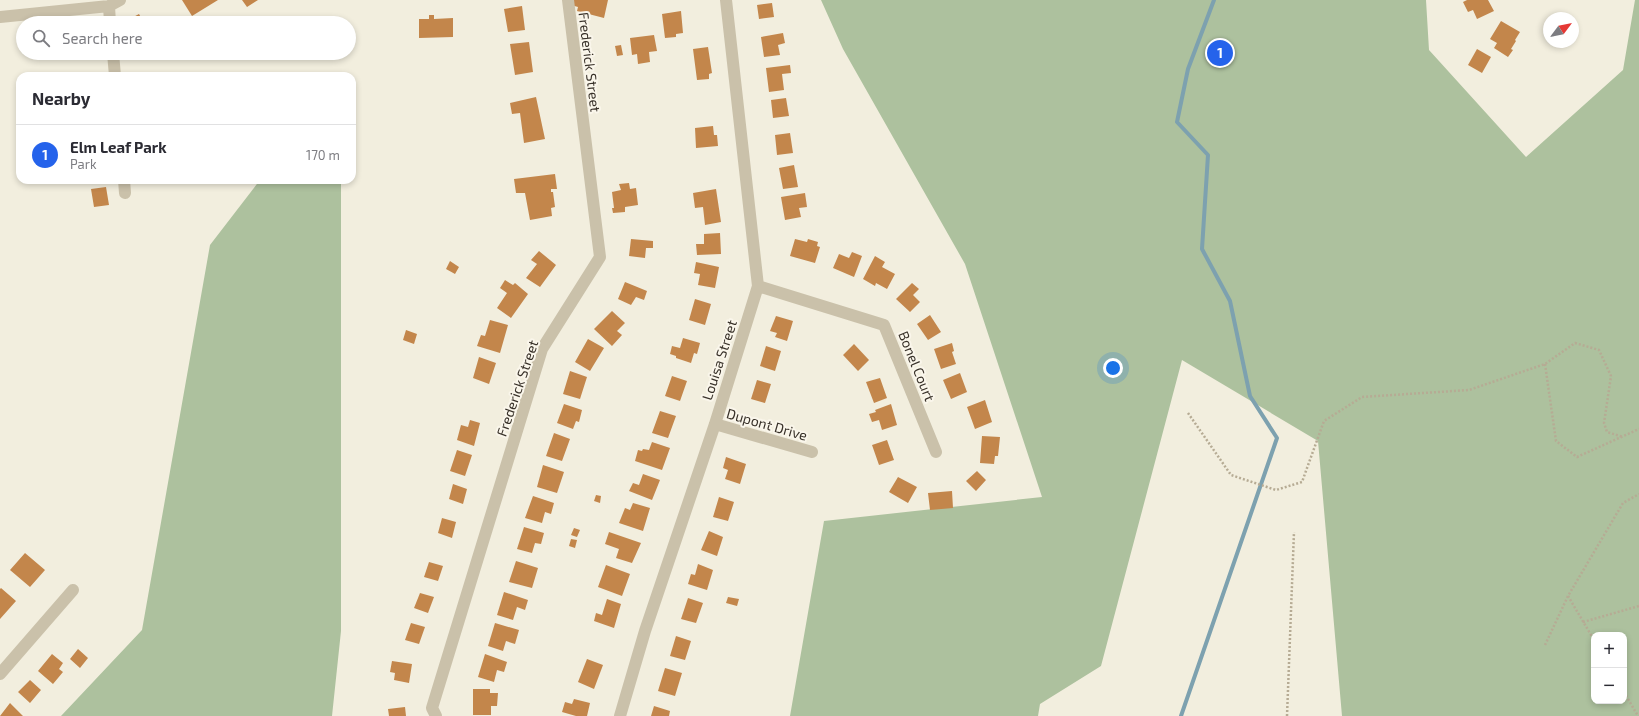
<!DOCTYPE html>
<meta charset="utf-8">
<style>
body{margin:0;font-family:"Exo 2",sans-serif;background:#f7f7f7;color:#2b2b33}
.controls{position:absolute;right:12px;bottom:12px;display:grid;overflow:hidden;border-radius:8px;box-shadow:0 2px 6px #0003}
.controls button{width:36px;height:36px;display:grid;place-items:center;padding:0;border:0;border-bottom:1px solid #e1e1e2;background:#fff;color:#2b2b33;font:20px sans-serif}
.compass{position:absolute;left:1543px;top:12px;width:36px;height:36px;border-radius:50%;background:#fff;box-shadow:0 2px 6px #0003;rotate:58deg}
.you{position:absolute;left:1113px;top:368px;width:14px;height:14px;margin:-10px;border:3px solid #fff;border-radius:50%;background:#1a73e8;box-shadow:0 0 0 6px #1a73e833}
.badge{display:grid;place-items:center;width:26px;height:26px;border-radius:50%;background:#2563eb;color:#fff;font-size:13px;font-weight:700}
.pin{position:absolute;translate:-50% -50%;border:2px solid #fff;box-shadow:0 1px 4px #0006}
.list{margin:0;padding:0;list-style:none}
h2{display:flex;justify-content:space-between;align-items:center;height:52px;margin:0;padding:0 16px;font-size:17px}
h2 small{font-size:13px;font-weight:400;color:#7c7c81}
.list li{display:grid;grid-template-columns:26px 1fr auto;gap:12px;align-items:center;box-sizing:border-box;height:60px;padding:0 16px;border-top:1px solid #e1e1e2}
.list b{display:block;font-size:15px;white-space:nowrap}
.list p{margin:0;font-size:13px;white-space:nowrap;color:#7c7c81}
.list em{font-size:13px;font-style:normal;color:#7c7c81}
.icon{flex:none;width:22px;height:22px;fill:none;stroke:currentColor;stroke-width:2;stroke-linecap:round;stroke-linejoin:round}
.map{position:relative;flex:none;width:1639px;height:716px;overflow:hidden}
.search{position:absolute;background:#fff;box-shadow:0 2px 6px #0003;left:16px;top:16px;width:340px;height:44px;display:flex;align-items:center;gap:10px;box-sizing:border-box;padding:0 14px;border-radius:22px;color:#7c7c81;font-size:15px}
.panel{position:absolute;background:#fff;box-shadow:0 2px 6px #0003;left:16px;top:72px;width:340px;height:112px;border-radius:12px}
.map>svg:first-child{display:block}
.green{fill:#adc19e;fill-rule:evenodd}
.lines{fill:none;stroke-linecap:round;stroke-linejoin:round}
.stream{stroke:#7da1af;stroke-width:4}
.building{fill:#c3864b}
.path{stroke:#b6ab94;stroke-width:2.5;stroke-dasharray:2 2;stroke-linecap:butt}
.minor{stroke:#cac1aa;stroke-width:12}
.labels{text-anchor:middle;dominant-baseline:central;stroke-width:4;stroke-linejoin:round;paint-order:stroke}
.street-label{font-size:14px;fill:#383129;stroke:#faf6eb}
</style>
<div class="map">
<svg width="1639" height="716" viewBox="0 0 1639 716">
<rect width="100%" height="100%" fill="#f2eede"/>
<path class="green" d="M 821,0 L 1426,0 L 1429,50 L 1526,157 L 1623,70 L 1635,0 L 1639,0 L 1639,716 L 1342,716 L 1318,441 L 1182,360 L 1101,666 L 1040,704 L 1038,716 L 790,716 L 824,521 L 1042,497 L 965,264 L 843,49 ZM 1594,635 L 1624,635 L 1624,701 L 1594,701 Z
M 260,180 L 341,180 L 341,631 L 332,716 L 61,716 L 142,630 L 210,245 Z"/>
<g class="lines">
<path class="stream" d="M 1181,716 L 1277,438 L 1250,396 L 1230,301 L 1202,249 L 1208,155 L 1177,122 L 1188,69 L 1214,0"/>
</g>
<path class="building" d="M 182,0 L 218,0 L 192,16 Z
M 242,0 L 258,0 L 247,7 Z
M 572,0 L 608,0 L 604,18 L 577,11 L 578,7 L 571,5 Z
M 1467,0 L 1488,0 L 1494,11 L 1477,19 L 1473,10 L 1468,12 L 1463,2 Z
M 772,3 L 774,17 L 759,19 L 757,5 Z
M 522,6 L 525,30 L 508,32 L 504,9 Z
M 681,11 L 683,33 L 676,34 L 676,37 L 665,38 L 662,14 Z
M 139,14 L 144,23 L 122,23 Z
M 429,15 L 434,15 L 434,19 L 453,18 L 453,37 L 419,38 L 419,19 L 429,19 Z
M 1501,21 L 1520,32 L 1515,40 L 1516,41 L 1511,49 L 1513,50 L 1508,57 L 1494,48 L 1497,43 L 1490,39 Z
M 783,33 L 785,43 L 778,45 L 780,55 L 764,57 L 761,37 Z
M 654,35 L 657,51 L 649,52 L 650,62 L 638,64 L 637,54 L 632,55 L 630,38 Z
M 529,42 L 533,72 L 515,75 L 510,44 Z
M 621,45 L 623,55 L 617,56 L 615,46 Z
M 708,47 L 712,73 L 709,74 L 709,79 L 697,80 L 693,49 Z
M 1477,49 L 1491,57 L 1482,73 L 1468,65 Z
M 790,65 L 791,73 L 782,74 L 784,90 L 769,92 L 766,68 Z
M 536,97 L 545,139 L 524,143 L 520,113 L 512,114 L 510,103 Z
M 786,98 L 789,116 L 773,118 L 771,100 Z
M 713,126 L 714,135 L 717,135 L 718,146 L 696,148 L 695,128 Z
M 790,133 L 793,153 L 777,155 L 775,135 Z
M 794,165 L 798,187 L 783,189 L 779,168 Z
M 555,174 L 557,189 L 551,189 L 551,192 L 553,192 L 555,207 L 551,208 L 552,216 L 530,220 L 525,193 L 516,193 L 514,179 Z
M 629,183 L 630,189 L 636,188 L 638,205 L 625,207 L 625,212 L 613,213 L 612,208 L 614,208 L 612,192 L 621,190 L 619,184 Z
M 106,187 L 109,205 L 94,207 L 91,189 Z
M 716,189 L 721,222 L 705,225 L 703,207 L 695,208 L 693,193 Z
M 805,193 L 807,207 L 799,208 L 801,217 L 785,220 L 781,197 Z
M 720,233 L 721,254 L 697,255 L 696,244 L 704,244 L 704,234 Z
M 631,239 L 653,241 L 653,248 L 646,248 L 645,258 L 629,256 Z
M 795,239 L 807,242 L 808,239 L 818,242 L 817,246 L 820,247 L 815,263 L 790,256 Z
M 539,251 L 556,265 L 540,287 L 526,278 L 537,264 L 531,260 Z
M 852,252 L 862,256 L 854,277 L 833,268 L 839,254 L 849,258 Z
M 875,256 L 885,262 L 882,267 L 895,274 L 887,289 L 876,283 L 875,286 L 863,279 Z
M 450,261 L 459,267 L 455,274 L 446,269 Z
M 696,262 L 719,267 L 715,288 L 698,285 L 700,274 L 694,273 Z
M 505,280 L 513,285 L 515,283 L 528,294 L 511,318 L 497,308 L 507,293 L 500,288 Z
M 625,282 L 647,291 L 644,300 L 636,297 L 631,305 L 618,299 Z
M 912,283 L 919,289 L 913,295 L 920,302 L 910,312 L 896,299 Z
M 695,299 L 711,304 L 705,325 L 689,320 Z
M 612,311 L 625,323 L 617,331 L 622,335 L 612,346 L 594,329 Z
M 930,315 L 941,332 L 928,340 L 917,324 Z
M 776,316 L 793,321 L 787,341 L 775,337 L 777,333 L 770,331 Z
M 490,320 L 508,325 L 500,353 L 477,346 L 481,335 L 485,336 Z
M 406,330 L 417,334 L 414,344 L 403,340 Z
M 683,338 L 700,343 L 697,354 L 694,353 L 691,363 L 676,358 L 676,356 L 670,354 L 672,346 L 680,348 Z
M 588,339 L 604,348 L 590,371 L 575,362 Z
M 952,343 L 954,351 L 952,352 L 956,364 L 941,369 L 934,349 Z
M 854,344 L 869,360 L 858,371 L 843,355 Z
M 766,346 L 781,351 L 775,371 L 760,366 Z
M 479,357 L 496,363 L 489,384 L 473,378 Z
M 570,371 L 587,377 L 580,399 L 563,394 Z
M 960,373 L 967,392 L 951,399 L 943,380 Z
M 672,376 L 687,381 L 680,401 L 665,396 Z
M 880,378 L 887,398 L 874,403 L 866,382 Z
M 757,380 L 771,384 L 765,403 L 751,399 Z
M 985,400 L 992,422 L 975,429 L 967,407 Z
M 564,404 L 582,410 L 579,422 L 576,421 L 573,429 L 557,423 Z
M 891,404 L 897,425 L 882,430 L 879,420 L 872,422 L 869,414 L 876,412 L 875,410 Z
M 660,411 L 676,416 L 668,438 L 652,433 Z
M 470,420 L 480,423 L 474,446 L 457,440 L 461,425 L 468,427 Z
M 554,433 L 570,439 L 562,461 L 546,456 Z
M 982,436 L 1000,437 L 998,456 L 995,456 L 994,464 L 980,463 Z
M 887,440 L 894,460 L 879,465 L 872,445 Z
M 652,442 L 670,448 L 662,470 L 635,461 L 638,450 L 642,451 L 643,449 L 649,450 Z
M 457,450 L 472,455 L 465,476 L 450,471 Z
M 726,457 L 746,464 L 740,484 L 725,479 L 728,470 L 723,468 Z
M 543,465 L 564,472 L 557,493 L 537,487 Z
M 977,471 L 986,480 L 976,491 L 966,481 Z
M 643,474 L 660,480 L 652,500 L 629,491 L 633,483 L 639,485 Z
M 898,477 L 917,487 L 908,503 L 889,492 Z
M 453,484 L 467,489 L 463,504 L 449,499 Z
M 952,491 L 953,508 L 930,510 L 928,493 Z
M 596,495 L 601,496 L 600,503 L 594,501 Z
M 533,496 L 554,503 L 551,514 L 545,512 L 542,523 L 525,518 Z
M 719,497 L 734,502 L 728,521 L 713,517 Z
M 633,503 L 650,508 L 643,531 L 619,523 L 625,508 L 630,510 Z
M 442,518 L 456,522 L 452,538 L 438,533 Z
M 524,527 L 544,533 L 541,544 L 535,543 L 532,553 L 517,549 Z
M 574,528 L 580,530 L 577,537 L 571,535 Z
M 709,531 L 723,537 L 717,556 L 701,550 Z
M 609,532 L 641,543 L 632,563 L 616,558 L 619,549 L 605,544 Z
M 571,539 L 577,540 L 575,548 L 569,546 Z
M 25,553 L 45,570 L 30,587 L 10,570 Z
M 516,561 L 538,568 L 532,588 L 509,582 Z
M 429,562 L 443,566 L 438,581 L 424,577 Z
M 698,564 L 713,570 L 707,590 L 688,584 L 691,574 L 695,575 Z
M 606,565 L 630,574 L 622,596 L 598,587 Z
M 1,588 L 16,601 L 0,619 L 0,589 Z
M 504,592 L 528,600 L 525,610 L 517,607 L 513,620 L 497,615 Z
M 420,593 L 434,597 L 428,613 L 414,608 Z
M 728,597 L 739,599 L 737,606 L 726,603 Z
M 688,598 L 703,603 L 696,623 L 681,619 Z
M 607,599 L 621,604 L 614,628 L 594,621 L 596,613 L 602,615 Z
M 411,623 L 425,627 L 419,644 L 405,640 Z
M 495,623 L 519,630 L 515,644 L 506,641 L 503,651 L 488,646 Z
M 676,636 L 691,641 L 685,660 L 670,656 Z
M 78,649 L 88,658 L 80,668 L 70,659 Z
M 52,654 L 63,663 L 59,669 L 63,672 L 53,684 L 38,671 Z
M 485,654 L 507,662 L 504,672 L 497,670 L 494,682 L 478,677 Z
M 587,659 L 603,665 L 594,689 L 578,682 Z
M 392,661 L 412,664 L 409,683 L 394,680 L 395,673 L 390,672 Z
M 665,668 L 682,673 L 675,696 L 658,691 Z
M 30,680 L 41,690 L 30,703 L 18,692 Z
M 473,689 L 490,689 L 490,693 L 498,693 L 497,706 L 491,706 L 491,715 L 473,715 Z
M 574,699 L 590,703 L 587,716 L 576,716 L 562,712 L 565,702 L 572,704 Z
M 10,703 L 23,716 L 0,716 Z
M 654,706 L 670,711 L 669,716 L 651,716 Z
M 405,707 L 406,716 L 389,716 L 388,709 Z"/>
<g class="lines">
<path class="path" d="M 1545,364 L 1556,441 L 1577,457 L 1639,429
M 1188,413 L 1231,475 L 1276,490 L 1302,482 L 1324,421 L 1362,397 L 1469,390 L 1545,364 L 1575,343 L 1599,350 L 1611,376 L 1604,423 L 1607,432 L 1623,437
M 1568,596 L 1594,640
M 1583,622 L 1639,606
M 1545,645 L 1568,596 L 1623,503 L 1639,494
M 1624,692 L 1638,716
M 1287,716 L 1294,532"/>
<path class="minor" d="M 109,6 L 110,23
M 0,17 L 109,6 L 120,0
M 113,53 L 115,76
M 124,180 L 125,193
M 758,286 L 884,325 L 936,452
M 715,424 L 812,452
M 0,674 L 73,590
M 436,716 L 432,708 L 542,349 L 600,257 L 568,0
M 620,716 L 645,631 L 715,424 L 758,286 L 726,0"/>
</g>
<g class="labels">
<g class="street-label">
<text transform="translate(590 62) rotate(83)">Frederick Street</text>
<text transform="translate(719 360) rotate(-72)">Louisa Street</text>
<text transform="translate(917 366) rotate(68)">Bonel Court</text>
<text transform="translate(517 388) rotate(-71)">Frederick Street</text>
<text transform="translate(767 424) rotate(16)">Dupont Drive</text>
</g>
</g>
</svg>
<div class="controls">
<button>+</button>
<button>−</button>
</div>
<svg class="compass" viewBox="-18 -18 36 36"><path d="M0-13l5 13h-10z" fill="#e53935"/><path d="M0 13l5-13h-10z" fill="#7c7c81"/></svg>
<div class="you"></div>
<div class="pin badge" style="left:1220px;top:53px">1</div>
<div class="search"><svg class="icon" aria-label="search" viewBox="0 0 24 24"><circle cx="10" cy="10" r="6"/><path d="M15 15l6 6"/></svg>Search here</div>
<section class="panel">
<h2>Nearby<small></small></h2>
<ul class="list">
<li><span class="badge">1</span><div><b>Elm Leaf Park</b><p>Park</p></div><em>170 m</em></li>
</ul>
</section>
</div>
